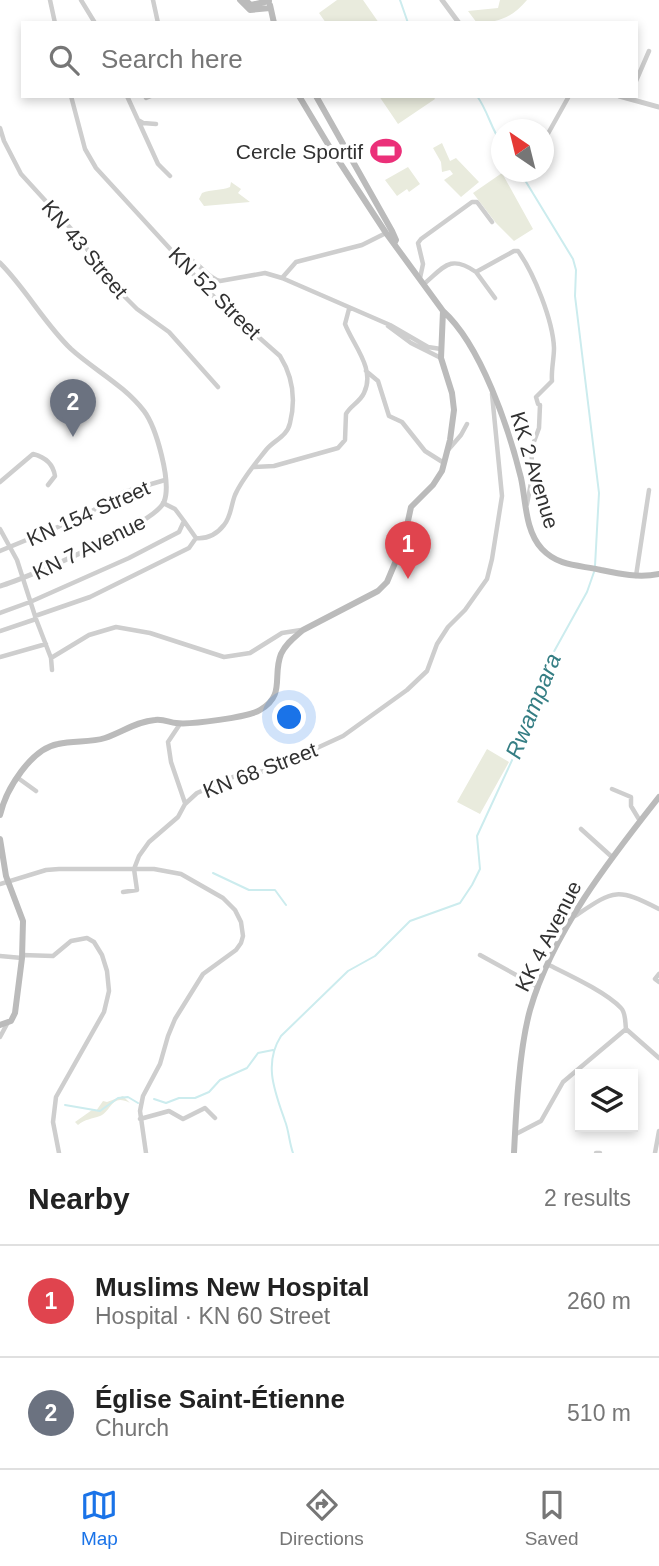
<!DOCTYPE html>
<meta charset="utf-8">
<style>
body{margin:0;font-family:Helvetica,sans-serif;background:#f2f2f2;color:#222}
.controls{position:absolute;right:21px;bottom:21px;display:grid;overflow:hidden;border-radius:0px;box-shadow:0 4px 10px #0003}
.controls button{width:63px;height:63px;display:grid;place-items:center;padding:0;border:0;border-bottom:2px solid #e0e0e0;background:#fff;color:#222;font:35px sans-serif}
.compass{position:absolute;left:491px;top:119px;width:63px;height:63px;border-radius:50%;background:#fff;box-shadow:0 4px 10px #0003;rotate:325deg}
.you{position:absolute;left:290px;top:718px;width:24px;height:24px;margin:-18px;border:5px solid #fff;border-radius:50%;background:#1a73e8;box-shadow:0 0 0 10px #1a73e833}
.badge{display:grid;place-items:center;width:46px;height:46px;border-radius:50%;background:#1a73e8;color:#fff;font-size:23px;font-weight:700}
.pin{position:absolute;translate:-50% -58px;filter:drop-shadow(0 2px 4px #0008)}
.pin::after{content:'';position:absolute;top:37px;width:24px;height:21px;background:inherit;clip-path:polygon(0 0,100% 0,50% 100%)}
.list{margin:0;padding:0;list-style:none}
h2{display:flex;justify-content:space-between;align-items:center;height:91px;margin:0;padding:0 28px;font-size:30px}
h2 small{font-size:23px;font-weight:400;color:#767676}
.list li{display:grid;grid-template-columns:46px 1fr auto;gap:21px;align-items:center;box-sizing:border-box;height:112px;padding:0 28px;border-top:2px solid #e0e0e0}
.list b{display:block;font-size:26px;white-space:nowrap}
.list p{margin:0;font-size:23px;white-space:nowrap;color:#767676}
.list em{font-size:23px;font-style:normal;color:#767676}
.icon{flex:none;width:38px;height:38px;fill:none;stroke:currentColor;stroke-width:2;stroke-linecap:round;stroke-linejoin:round}
.map{position:relative;flex:none;width:659px;height:1153px;overflow:hidden}
.search{position:absolute;background:#fff;box-shadow:0 4px 10px #0003;left:21px;right:21px;top:21px;height:77px;display:flex;align-items:center;gap:18px;box-sizing:border-box;padding:0 24px;border-radius:0px;color:#767676;font-size:26px}
.sheet{height:315px;background:#fff}
nav{display:flex;justify-content:space-around;align-items:center;box-sizing:border-box;height:98px;border-top:2px solid #e0e0e0;background:#fff;font-size:19px;color:#767676}
nav a{display:grid;justify-items:center;gap:4px}
nav .on{color:#1a73e8}
.map>svg:first-child{display:block}
.green{fill:#e9ebdd}
.lines{fill:none;stroke-linecap:round;stroke-linejoin:round}
.stream{stroke:#ccecee;stroke-width:2}
.minor{stroke:#cecece;stroke-width:4.5}
.tertiary{stroke:#cecece;stroke-width:5}
.secondary{stroke:#bbb;stroke-width:6}
.labels{text-anchor:middle;dominant-baseline:central;stroke-width:7;stroke-linejoin:round;paint-order:stroke}
.poi-label{font-size:21px;fill:#313131;stroke:#fff;text-anchor:end}
.street-label{font-size:21px;fill:#313131;stroke:#fff}
.water-label{font-size:23px;font-style:italic;fill:#357e84;stroke:#fff}
</style>
<div class="map">
<svg width="659" height="1153" viewBox="0 0 659 1153">
<rect width="100%" height="100%" fill="#fff"/>
<path class="green" d="M 337,0 L 363,0 L 379,23 L 326,23 L 319,13 Z
M 500,0 L 527,0 C 513,17 498,23 477,23 L 468,11 L 498,8 Z
M 379,96 L 433,96 L 435,99 L 398,124 Z
M 442,143 L 450,161 L 456,158 L 479,182 L 461,197 L 444,180 L 453,174 L 450,170 L 442,172 L 441,162 L 433,148 Z
M 408,167 L 420,184 L 409,192 L 407,189 L 397,196 L 385,180 Z
M 502,173 L 533,229 L 514,241 L 496,223 L 473,193 Z
M 231,182 L 241,189 L 238,193 L 250,202 L 204,206 L 199,199 L 202,193 C 211,189 221,191 230,187 Z
M 487,749 L 509,762 L 480,814 L 457,802 Z
M 123,1096 L 130,1103 C 111,1093 112,1111 100,1116 C 92,1119 85,1119 78,1125 L 75,1122 L 92,1110 L 96,1111 L 103,1101 L 107,1102 Z"/>
<g class="lines">
<path class="stream" d="M 400,0 L 408,23
M 477,96 C 488,111 491,129 502,144
M 520,172 L 573,259 L 576,270 L 575,296 L 599,493 L 595,566
M 213,873 L 249,890 L 275,890 L 286,905
M 154,1099 L 166,1103 L 179,1098 L 195,1098 L 209,1092 L 220,1080 L 247,1068 L 258,1053 L 273,1050
M 65,1105 L 100,1111 L 118,1098 L 128,1097 L 138,1103
M 293,1153 C 289,1142 289,1131 285,1121 C 275,1092 263,1064 281,1036 L 348,971 L 375,956 L 410,921 L 460,903 L 472,885 L 480,869 L 477,836 L 538,704 L 541,675 L 587,592 L 594,572"/>
<path class="minor" d="M 50,0 L 55,23
M 81,0 L 95,23
M 153,0 L 158,23
M 636,81 L 649,51
M 71,96 L 85,149 L 96,168 L 217,300 L 280,356 C 293,377 296,399 290,423 C 287,437 274,440 266,450 C 255,464 242,479 235,495 C 231,505 231,517 224,525 C 217,534 207,539 196,538 L 184,521
M 127,96 L 158,164 L 170,176
M 146,98 L 151,96
M 138,120 L 143,123 L 156,124
M 0,128 L 4,141 L 21,174 L 74,232 L 118,290 L 137,309 L 169,332 L 218,387
M 545,139 L 569,96
M 178,258 C 196,254 204,277 220,281 L 265,273 L 282,278 L 390,325 L 428,347 L 441,349
M 476,272 L 495,298
M 282,278 L 296,262 L 362,245 L 386,233
M 420,278 L 423,264 L 418,243 L 421,239 L 472,202 L 477,202 L 492,222
M 424,284 C 444,267 450,254 476,272 L 514,251 L 518,251 C 534,273 553,321 554,348 C 554,359 551,370 552,381 L 536,397 L 538,404
M 388,326 L 411,343 L 441,358
M 366,371 L 378,381 L 389,416 L 402,422 L 425,451 L 444,463
M 448,450 L 461,435 L 467,424
M 254,467 L 274,466 L 331,450 L 338,448 L 345,440 L 346,414 C 350,406 360,402 364,393 C 376,369 353,345 345,324 L 349,309
M 0,482 L 33,454 C 45,457 53,463 55,476 L 48,485
M 527,504 L 531,483 L 532,447 L 539,428 L 540,405
M 0,529 L 17,560 L 36,619 L 51,658 L 52,670
M 0,551 L 82,517 L 124,492 L 165,480
M 636,576 L 649,490
M 0,613 L 30,602 L 129,558 L 179,532 L 184,521 L 175,509 L 163,503
M 35,616 L 90,597 L 189,548 L 196,538
M 0,631 L 36,619
M 0,657 L 46,644
M 51,658 L 89,635 L 116,627 L 150,633 L 224,657 L 250,653 L 282,633 L 301,630
M 180,724 L 168,742 L 171,762 L 185,803
M 18,778 L 36,791
M 612,789 L 631,797 L 631,806 L 640,821
M 581,829 L 612,857
M 0,884 L 46,870 L 59,869 L 154,869 L 181,874 L 223,898 L 235,910 L 241,922 L 243,936 L 241,943 L 236,950 L 203,974 L 175,1019 L 168,1036 L 160,1064 L 143,1096 L 140,1111 L 146,1153
M 123,892 L 137,890 L 134,869 L 139,856 L 149,842 L 178,817 L 185,804 L 197,793 L 233,777 L 269,770 L 343,736 L 407,690 L 427,671 L 437,644 L 448,627 L 465,610 L 487,579 L 492,559 L 502,496 L 492,394
M 575,916 C 614,890 616,887 659,909
M 22,955 L 53,956 L 71,941 L 87,938 L 94,942 L 102,955 L 107,971 L 109,991 L 104,1012 L 56,1097 L 53,1122 L 59,1153
M 480,955 L 538,987
M 0,956 L 22,958
M 549,965 C 569,975 606,992 621,1008 C 626,1013 625,1022 626,1029
M 659,974 L 655,979 L 659,982
M 626,1029 L 659,1058
M 0,1037 L 7,1024
M 140,1119 L 169,1111 L 183,1119 L 205,1108 L 215,1118
M 516,1134 L 541,1121 L 563,1082 L 626,1029
M 596,1153 L 600,1153
M 655,1153 L 659,1131"/>
<path class="tertiary" d="M 442,0 L 459,23
M 619,96 L 659,107
M 0,263 C 26,289 44,323 71,349 C 94,370 124,385 144,411 C 156,427 172,482 164,502 C 155,524 27,578 0,586"/>
<path class="secondary" d="M 240,0 L 250,10 L 270,8
M 245,0 L 251,5 L 269,1
M 270,5 L 274,23
M 316,96 L 392,231 L 396,240 L 394,244
M 443,311 C 481,345 509,429 521,478 C 526,501 525,531 542,549 C 559,567 580,565 601,570 C 620,574 639,578 659,574
M 0,815 C 6,789 31,749 58,744 C 74,740 90,743 105,738 C 122,732 138,721 155,720 C 163,719 169,722 176,723 C 190,725 249,717 260,710 C 286,695 272,676 281,654 C 286,643 295,637 303,630 L 378,591 L 387,582 L 403,544 L 411,507 L 433,485 L 442,471 L 450,440 L 454,410 L 452,393 L 441,358 L 443,311 L 386,233 L 329,146 L 299,96
M 0,839 L 6,876 L 23,921 L 22,958 L 15,1013 L 11,1021 L 0,1025
M 514,1153 C 516,1112 519,1050 530,1010 C 552,933 610,859 659,797"/>
</g>
<defs>
<symbol id="stadium-bare" viewBox="-9 -9 18 18"><path d="M0-5a6.5 5 0 1 0 0 10a6.5 5 0 1 0 0-10ZM-3.5-1.8h7v3.6h-7Z" fill="#eb3079" stroke="#fff" stroke-width="2.5" paint-order="stroke"/></symbol>
</defs>
<g fill-rule="evenodd">
<use href="#stadium-bare" x="364" y="129" width="44" height="44"/>
</g>
<g class="labels">
<g class="poi-label">
<text x="363" y="151">Cercle Sportif</text>
</g>
<g class="street-label">
<text transform="translate(85 249) rotate(50)">KN 43 Street</text>
<text transform="translate(215 293) rotate(45)">KN 52 Street</text>
<text transform="translate(535 470) rotate(73)">KK 2 Avenue</text>
<text transform="translate(88 513) rotate(-24)">KN 154 Street</text>
<text transform="translate(89 547) rotate(-26)">KN 7 Avenue</text>
<text transform="translate(260 770) rotate(-21)">KN 68 Street</text>
<text transform="translate(548 936) rotate(-63)">KK 4 Avenue</text>
</g>
<g class="water-label">
<text transform="translate(533 706) rotate(-68)">Rwampara</text>
</g>
</g>
</svg>
<div class="controls">
<button><svg class="icon" aria-label="layers" viewBox="0 0 24 24"><path d="M12 4l9 5-9 5-9-5zM3 14l9 5 9-5"/></svg></button>
</div>
<svg class="compass" viewBox="-18 -18 36 36"><path d="M0-13l5 13h-10z" fill="#e53935"/><path d="M0 13l5-13h-10z" fill="#767676"/></svg>
<div class="you"></div>
<div class="pin badge" style="left:408px;top:579px;background:#e0444e">1</div>
<div class="pin badge" style="left:73px;top:437px;background:#6b7280">2</div>
<div class="search"><svg class="icon" aria-label="search" viewBox="0 0 24 24"><circle cx="10" cy="10" r="6"/><path d="M15 15l6 6"/></svg>Search here</div>
</div>
<section class="sheet">
<h2>Nearby<small>2 results</small></h2>
<ul class="list">
<li><span class="badge" style="background:#e0444e">1</span><div><b>Muslims New Hospital</b><p>Hospital · KN 60 Street</p></div><em>260 m</em></li>
<li><span class="badge" style="background:#6b7280">2</span><div><b>Église Saint-Étienne</b><p>Church</p></div><em>510 m</em></li>
</ul>
</section>
<nav>
<a class="on"><svg class="icon" aria-label="map" viewBox="0 0 24 24"><path d="M3 6l6-2 6 2 6-2v14l-6 2-6-2-6 2zM9 4v14M15 6v14"/></svg>Map</a>
<a><svg class="icon" aria-label="directions" viewBox="0 0 24 24"><path d="M12 3l9 9-9 9-9-9zM9 14v-3h6M13 9l2 2-2 2"/></svg>Directions</a>
<a><svg class="icon" aria-label="saved" viewBox="0 0 24 24"><path d="M7 4h10v16l-5-4-5 4z"/></svg>Saved</a>
</nav>
